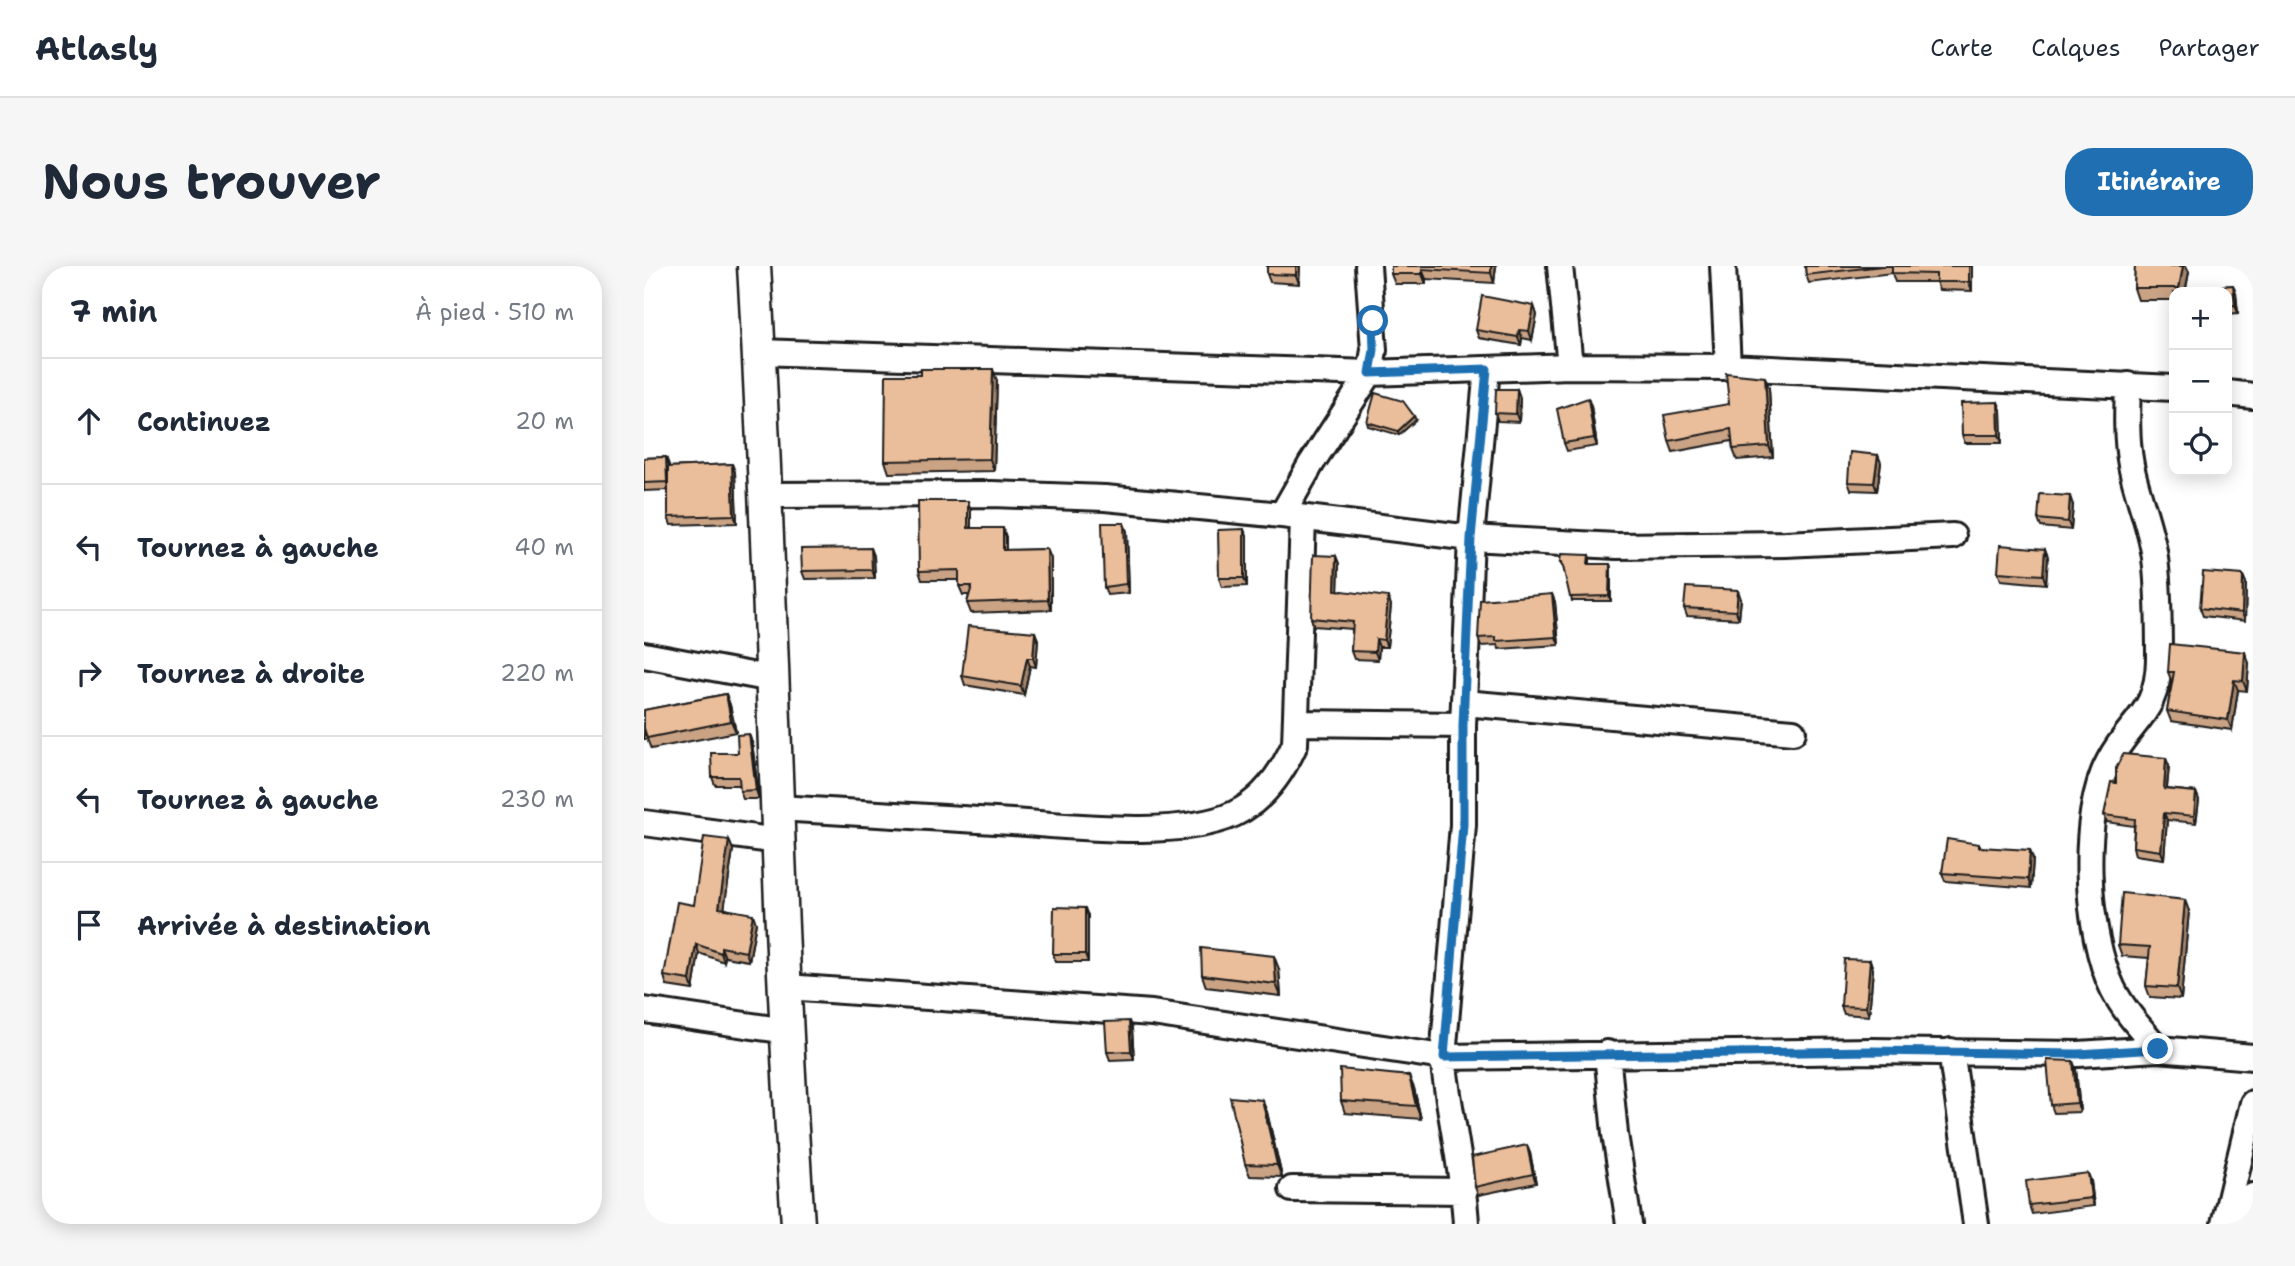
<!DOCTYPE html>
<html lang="fr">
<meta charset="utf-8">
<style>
body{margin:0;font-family:"Shantell Sans",sans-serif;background:#f6f6f7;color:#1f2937}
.controls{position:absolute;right:21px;top:21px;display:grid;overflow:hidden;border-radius:14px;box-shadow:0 4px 18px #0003}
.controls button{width:63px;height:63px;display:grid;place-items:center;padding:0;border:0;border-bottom:2px solid #e0e1e3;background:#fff;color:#1f2937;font:35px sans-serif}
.stop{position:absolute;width:21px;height:21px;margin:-16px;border:5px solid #1f6fb2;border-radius:50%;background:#fff}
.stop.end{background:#1f6fb2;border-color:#fff;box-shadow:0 2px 7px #0008}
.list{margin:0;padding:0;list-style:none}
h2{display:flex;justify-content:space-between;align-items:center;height:91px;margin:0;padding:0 28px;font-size:30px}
h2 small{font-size:23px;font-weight:400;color:#747a83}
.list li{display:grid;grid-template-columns:46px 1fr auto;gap:21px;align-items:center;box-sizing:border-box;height:126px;padding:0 28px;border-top:2px solid #e0e1e3}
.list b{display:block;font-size:26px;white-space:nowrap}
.list em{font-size:23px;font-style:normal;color:#747a83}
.icon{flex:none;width:38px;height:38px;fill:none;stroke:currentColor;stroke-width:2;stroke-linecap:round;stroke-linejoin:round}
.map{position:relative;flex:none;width:1609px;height:958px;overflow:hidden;border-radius:28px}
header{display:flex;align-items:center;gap:42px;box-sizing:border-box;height:98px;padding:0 35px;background:#fff;border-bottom:2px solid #e0e1e3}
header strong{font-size:33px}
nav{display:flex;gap:38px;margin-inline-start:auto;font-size:24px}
.intro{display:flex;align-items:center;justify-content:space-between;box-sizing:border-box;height:168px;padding:0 42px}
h1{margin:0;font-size:49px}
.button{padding:18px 32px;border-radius:28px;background:#1f6fb2;color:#fff;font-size:24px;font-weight:700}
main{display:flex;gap:42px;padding:0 42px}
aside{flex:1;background:#fff;border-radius:28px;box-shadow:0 4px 18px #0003}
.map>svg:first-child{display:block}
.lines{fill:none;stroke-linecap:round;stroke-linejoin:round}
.minor-casing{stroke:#1c1c1c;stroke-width:30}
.major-casing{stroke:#1c1c1c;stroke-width:37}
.minor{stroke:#fff;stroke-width:24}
.major{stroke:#fff;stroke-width:32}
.wall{fill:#caa385;stroke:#1c1c1c;stroke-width:2}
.shaded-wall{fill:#a4856c;stroke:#1c1c1c;stroke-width:2}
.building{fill:#ebbe9b;stroke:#1c1c1c;stroke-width:2}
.route{stroke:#1f6fb2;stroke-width:9}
</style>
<header>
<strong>Atlasly</strong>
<nav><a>Carte</a><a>Calques</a><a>Partager</a></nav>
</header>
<div class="intro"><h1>Nous trouver</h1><a class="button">Itinéraire</a></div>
<main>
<aside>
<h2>7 min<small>À pied · 510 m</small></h2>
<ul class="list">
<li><svg class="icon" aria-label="ahead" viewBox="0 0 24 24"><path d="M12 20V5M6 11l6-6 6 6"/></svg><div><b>Continuez</b></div><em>20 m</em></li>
<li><svg class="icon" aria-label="left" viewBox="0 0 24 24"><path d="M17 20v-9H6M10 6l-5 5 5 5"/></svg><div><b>Tournez à gauche</b></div><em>40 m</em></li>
<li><svg class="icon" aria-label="right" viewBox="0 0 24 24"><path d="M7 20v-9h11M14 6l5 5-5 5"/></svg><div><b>Tournez à droite</b></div><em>220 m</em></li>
<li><svg class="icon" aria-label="left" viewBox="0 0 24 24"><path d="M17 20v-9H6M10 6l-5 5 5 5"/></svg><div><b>Tournez à gauche</b></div><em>230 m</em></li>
<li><svg class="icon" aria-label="arrive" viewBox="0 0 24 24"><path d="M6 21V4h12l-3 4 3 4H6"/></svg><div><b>Arrivée à destination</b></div></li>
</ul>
</aside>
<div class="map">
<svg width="1609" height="958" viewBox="0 0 1609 958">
<rect width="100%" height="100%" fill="#fff"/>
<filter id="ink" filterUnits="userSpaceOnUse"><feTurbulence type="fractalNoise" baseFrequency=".0143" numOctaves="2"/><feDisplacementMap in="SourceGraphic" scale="14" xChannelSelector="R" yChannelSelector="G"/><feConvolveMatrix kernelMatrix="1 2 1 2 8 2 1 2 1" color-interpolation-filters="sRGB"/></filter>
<g filter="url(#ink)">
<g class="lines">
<defs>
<path id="minor" d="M 916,0 L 926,100
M 1079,0 L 1084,101
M 115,86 L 726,107 L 926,100 L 1084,101 L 1530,122
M 1484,119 C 1483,146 1482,173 1487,199 C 1493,230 1507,260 1511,292 C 1515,324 1515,360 1515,393 C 1514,449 1487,453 1465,495 C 1435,550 1442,668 1469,723 C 1480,745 1498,764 1514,783
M 1583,127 L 1609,130
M 121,229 L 348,228 L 461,232 L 638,249 L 827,272 L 972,280 L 1141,278 L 1309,270
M 638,249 L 667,198 L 726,107 L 730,84 L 724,0
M 0,389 L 128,413
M 820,437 L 1149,466
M 652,457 L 819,459
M 134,542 C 212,546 290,551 368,556 C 428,560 536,573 590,548 C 620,534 638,507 651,478 L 659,253
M 0,557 L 135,575
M 142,721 L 508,747 L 799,791 L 1228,785 L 1434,788 L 1514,783 L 1609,791
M 0,744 L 143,765
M 1307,785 L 1332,958
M 963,787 L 971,868 L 985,958
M 648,923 L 820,925
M 822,958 C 819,902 805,847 799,791 L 819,559 L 819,459 L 827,272 L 843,103
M 1580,958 L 1609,837
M 1603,958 L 1609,930"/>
<path id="major" d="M 110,0 C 129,319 132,639 154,958"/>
</defs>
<use href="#minor" class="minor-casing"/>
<use href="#major" class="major-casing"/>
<use href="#minor" class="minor"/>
<use href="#major" class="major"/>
</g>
<path class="wall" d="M 656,0 L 655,18 L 626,16 L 623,8 Z
M 747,0 L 852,0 L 850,17 L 782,13 L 782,18 L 751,18 L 747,8 Z
M 1161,0 L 1328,0 L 1328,25 L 1295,24 L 1292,16 L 1251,16 L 1248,7 L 1165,17 L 1162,9 Z
M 1491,0 L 1542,0 L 1545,6 L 1542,23 L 1589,19 L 1592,27 L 1594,47 L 1583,48 L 1583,26 L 1541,26 L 1541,25 L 1541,26 L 1530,26 L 1530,34 L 1494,34 L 1490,22 Z
M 890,40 L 893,49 L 888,74 L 878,72 L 877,79 L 835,72 L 832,64 Z
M 353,115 L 350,205 L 245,207 L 241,195 Z
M 1125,122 L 1129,191 L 1093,194 L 1089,183 L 1088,175 L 1029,186 L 1025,175 L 1085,138 Z
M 873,123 L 876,132 L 875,156 L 854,155 L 851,147 Z
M 1354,136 L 1357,144 L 1358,177 L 1321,177 L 1318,169 Z
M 947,140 L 953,180 L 923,185 L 920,177 Z
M 772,154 L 755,169 L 724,160 L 723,156 Z
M 1234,189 L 1237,197 L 1233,225 L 1207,224 L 1204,216 Z
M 22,191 L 25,201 L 88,198 L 91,206 L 93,257 L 27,259 L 24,251 L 24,224 L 0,225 L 0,192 Z
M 1429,239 L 1427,264 L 1397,261 L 1394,253 Z
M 327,245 L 327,262 L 362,271 L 362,284 L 403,283 L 407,293 L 407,344 L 327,347 L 323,337 L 325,329 L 319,329 L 315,320 L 315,314 L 278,314 L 275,305 Z
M 483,265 L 485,327 L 463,329 L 460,321 Z
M 603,271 L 603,320 L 578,321 L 575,312 Z
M 227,282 L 230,290 L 231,312 L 161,313 L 158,305 Z
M 1401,283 L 1404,291 L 1402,318 L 1357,314 L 1354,306 Z
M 945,289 L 946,293 L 946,298 L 966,298 L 967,302 L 967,335 L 928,335 L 919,300 L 918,300 L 916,296 Z
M 692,290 L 695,298 L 694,324 L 747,339 L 743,381 L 735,381 L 734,394 L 710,393 L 707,385 L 708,363 L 670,360 L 667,352 Z
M 1602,317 L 1601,355 L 1559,350 L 1556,342 Z
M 908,328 L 911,336 L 915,379 L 855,383 L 854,379 L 837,380 L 834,372 Z
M 1097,333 L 1095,353 L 1043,350 L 1040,342 Z
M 391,366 L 394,374 L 392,401 L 386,400 L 380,429 L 321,419 L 318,410 Z
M 1605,397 L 1603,425 L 1594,424 L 1588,464 L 1527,455 L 1523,445 L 1528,416 L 1524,406 Z
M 82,428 L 86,439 L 92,466 L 7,483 L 3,473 L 0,473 L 0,444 Z
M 108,476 L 115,533 L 99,533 L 96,525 L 96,519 L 71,519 L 68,511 L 94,487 Z
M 1525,500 L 1523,523 L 1552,526 L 1555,534 L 1552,557 L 1523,554 L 1520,593 L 1491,589 L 1489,581 L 1490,560 L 1463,556 L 1460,549 L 1472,517 Z
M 85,574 L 89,584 L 80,642 L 112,657 L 105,695 L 81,691 L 80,696 L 55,687 L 49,724 L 23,720 L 20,710 L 50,639 Z
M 1335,578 L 1337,581 L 1389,593 L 1387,622 L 1301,615 L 1298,607 Z
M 1545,645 L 1537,733 L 1506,731 L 1502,720 L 1505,692 L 1478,690 L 1474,679 Z
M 444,650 L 444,696 L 412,696 L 409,688 Z
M 1226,694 L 1229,703 L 1225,750 L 1200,748 L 1197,740 Z
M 635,703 L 637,730 L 562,721 L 558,709 Z
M 488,763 L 490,793 L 466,794 L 463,786 Z
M 1432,803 L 1436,846 L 1410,847 L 1407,839 Z
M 770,822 L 777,853 L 701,847 L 697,835 Z
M 618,834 L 623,846 L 638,911 L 606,910 L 601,898 Z
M 886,887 L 892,917 L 834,929 L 831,921 Z
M 1447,915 L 1450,940 L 1388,948 L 1385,939 Z"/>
<path class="shaded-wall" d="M 652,0 L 656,0 L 655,18 L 652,9 Z
M 847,0 L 852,0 L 850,17 L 847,7 Z
M 1325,0 L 1328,0 L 1328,25 L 1325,16 Z
M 1539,0 L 1542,0 L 1545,6 L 1541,26 L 1537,26 L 1535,22 Z
M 778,3 L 782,13 L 782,18 L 778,8 Z
M 1589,19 L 1592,27 L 1594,47 L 1591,39 Z
M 890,40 L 893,49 L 888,74 L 885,65 Z
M 875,64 L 878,72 L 877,79 L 874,71 Z
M 349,103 L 353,115 L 350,205 L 346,193 Z
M 1121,111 L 1125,122 L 1129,191 L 1125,180 Z
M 873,123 L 876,132 L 875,156 L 872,148 Z
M 944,132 L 947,140 L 953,180 L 950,172 Z
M 1354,136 L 1357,144 L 1358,177 L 1355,169 Z
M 770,150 L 772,154 L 755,169 L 754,165 Z
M 1234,189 L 1237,197 L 1233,225 L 1230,217 Z
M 22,191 L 25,199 L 26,224 L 23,216 Z
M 88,198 L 91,206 L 93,257 L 90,249 Z
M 1426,230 L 1429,239 L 1427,264 L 1424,256 Z
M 324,235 L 327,245 L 327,271 L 324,262 Z
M 480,257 L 483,265 L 485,327 L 482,318 Z
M 359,262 L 362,271 L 362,294 L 359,284 Z
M 600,263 L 603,271 L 603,320 L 600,312 Z
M 227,282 L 230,290 L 231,312 L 228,304 Z
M 403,283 L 407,293 L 407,344 L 404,334 Z
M 1401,283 L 1404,291 L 1402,318 L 1399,309 Z
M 692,290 L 695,298 L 694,331 L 691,324 Z
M 966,298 L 967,302 L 967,335 L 965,330 Z
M 1599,309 L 1602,317 L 1601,355 L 1598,347 Z
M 1094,324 L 1097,333 L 1095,353 L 1092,345 Z
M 908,328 L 911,336 L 915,379 L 912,371 Z
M 744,331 L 747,339 L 743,381 L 740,374 Z
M 391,366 L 394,374 L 392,401 L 389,392 Z
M 732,373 L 735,381 L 734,394 L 731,386 Z
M 1601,386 L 1605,397 L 1603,425 L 1599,415 Z
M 383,392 L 386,400 L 380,429 L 377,420 Z
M 1590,414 L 1594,424 L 1588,464 L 1584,454 Z
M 82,428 L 86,439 L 92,466 L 87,455 Z
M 105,468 L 108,476 L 115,533 L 112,524 Z
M 1522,492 L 1525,500 L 1522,530 L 1520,523 Z
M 1552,526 L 1555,534 L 1552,557 L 1550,550 Z
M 1520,547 L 1523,554 L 1520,593 L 1517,585 Z
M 85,574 L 89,584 L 79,651 L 75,642 Z
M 1386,584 L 1389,593 L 1387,622 L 1384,613 Z
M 1541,634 L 1545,645 L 1537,733 L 1533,722 Z
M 441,642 L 444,650 L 444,696 L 441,688 Z
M 109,648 L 112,657 L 105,695 L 102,686 Z
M 52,678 L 55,687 L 49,724 L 46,714 Z
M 77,681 L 81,691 L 80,696 L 77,687 Z
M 630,690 L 635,703 L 637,730 L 632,718 Z
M 1226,694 L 1229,703 L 1225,750 L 1222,741 Z
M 485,755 L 488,763 L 490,793 L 487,785 Z
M 1429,795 L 1432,803 L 1436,846 L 1433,837 Z
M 765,810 L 770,822 L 777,853 L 772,840 Z
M 618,834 L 623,846 L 638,911 L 633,899 Z
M 883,879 L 886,887 L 892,917 L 889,908 Z
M 1444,907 L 1447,915 L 1450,940 L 1447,932 Z"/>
<path class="building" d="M 623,0 L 652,0 L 652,9 L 623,8 Z
M 747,0 L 847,0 L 847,7 L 778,3 L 778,8 L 747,8 Z
M 1161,0 L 1238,0 L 1162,9 Z
M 1248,0 L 1325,0 L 1325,16 L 1292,16 L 1292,8 L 1248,7 Z
M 1491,0 L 1539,0 L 1535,22 L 1490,22 Z
M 1589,19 L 1591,39 L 1583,40 L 1583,26 L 1541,26 L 1541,23 Z
M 838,30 L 890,40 L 885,65 L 875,64 L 874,71 L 832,64 Z
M 277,103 L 349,103 L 346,193 L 241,195 L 242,109 L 277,109 Z
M 1082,107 L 1121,111 L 1125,180 L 1089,183 L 1087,163 L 1025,175 L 1020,149 L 1085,138 Z
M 852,123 L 873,123 L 872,148 L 851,147 Z
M 731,127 L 759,135 L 770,150 L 754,165 L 723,156 Z
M 944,132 L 950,172 L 920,177 L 913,143 Z
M 1354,136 L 1355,169 L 1318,169 L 1317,137 Z
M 1206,186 L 1234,189 L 1230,217 L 1204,216 Z
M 22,191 L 23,216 L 0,217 L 0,192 Z
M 88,198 L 90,249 L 24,251 L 24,201 Z
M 1396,228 L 1426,230 L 1424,256 L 1394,253 Z
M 274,235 L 324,235 L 324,262 L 359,262 L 359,284 L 403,283 L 404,334 L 323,337 L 328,320 L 315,320 L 315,304 L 275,305 Z
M 458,257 L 480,257 L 482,318 L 460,321 Z
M 600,263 L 600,312 L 575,312 L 574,264 Z
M 1356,279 L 1401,283 L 1399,309 L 1354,306 Z
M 227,282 L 228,304 L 158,305 L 157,283 Z
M 917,288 L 945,289 L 944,298 L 966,298 L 965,330 L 926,331 L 918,296 L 916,296 Z
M 669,289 L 692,290 L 691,324 L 744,331 L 740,374 L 732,373 L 731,386 L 707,385 L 709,356 L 667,352 Z
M 1559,306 L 1599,309 L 1598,347 L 1556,342 Z
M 1042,321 L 1094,324 L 1092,345 L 1040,342 Z
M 908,328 L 912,371 L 852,375 L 852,371 L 834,372 L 836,334 Z
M 324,360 L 391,366 L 389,392 L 383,392 L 377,420 L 318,410 Z
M 1526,378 L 1601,386 L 1599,415 L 1590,414 L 1584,454 L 1523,445 L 1530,406 L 1524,406 Z
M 82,428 L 87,455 L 3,472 L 0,462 L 0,444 Z
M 105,468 L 112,524 L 96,525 L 95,511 L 68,511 L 67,487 L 94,487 L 93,469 Z
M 1479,488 L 1522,492 L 1520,523 L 1552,526 L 1550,550 L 1520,547 L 1517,585 L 1489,581 L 1491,553 L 1460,549 L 1467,516 L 1472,517 L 1472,502 Z
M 60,571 L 85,574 L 75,642 L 109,648 L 102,686 L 77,681 L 77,687 L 52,678 L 46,714 L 20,710 L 33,636 L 50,639 Z
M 1303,573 L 1335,578 L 1335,581 L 1386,584 L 1384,613 L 1298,607 Z
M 1478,627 L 1541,634 L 1533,722 L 1502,720 L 1506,681 L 1474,679 Z
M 410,641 L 441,642 L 441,688 L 409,688 Z
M 557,682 L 630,690 L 632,718 L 558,709 Z
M 1200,693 L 1226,694 L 1222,741 L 1197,740 Z
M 485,755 L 487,785 L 463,786 L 461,756 Z
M 1403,794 L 1429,795 L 1433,837 L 1407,839 Z
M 696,803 L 765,810 L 772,840 L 697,835 Z
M 586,831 L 618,834 L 633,899 L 601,898 Z
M 883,879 L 889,908 L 831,921 L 828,891 Z
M 1444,907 L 1447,932 L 1385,939 L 1382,915 Z"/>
</g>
<g class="lines" filter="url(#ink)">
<path class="route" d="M 729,55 L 730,84 L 726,107 L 843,103 L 827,272 L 819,459 L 819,559 L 800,791 L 1228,785 L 1434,788 L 1514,783"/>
</g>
</svg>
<div class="controls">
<button>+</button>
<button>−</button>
<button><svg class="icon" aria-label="locate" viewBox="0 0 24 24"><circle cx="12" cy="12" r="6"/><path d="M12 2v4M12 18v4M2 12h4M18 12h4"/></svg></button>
</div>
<div class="stop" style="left:729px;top:55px"></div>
<div class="stop end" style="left:1514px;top:783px"></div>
</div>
</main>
